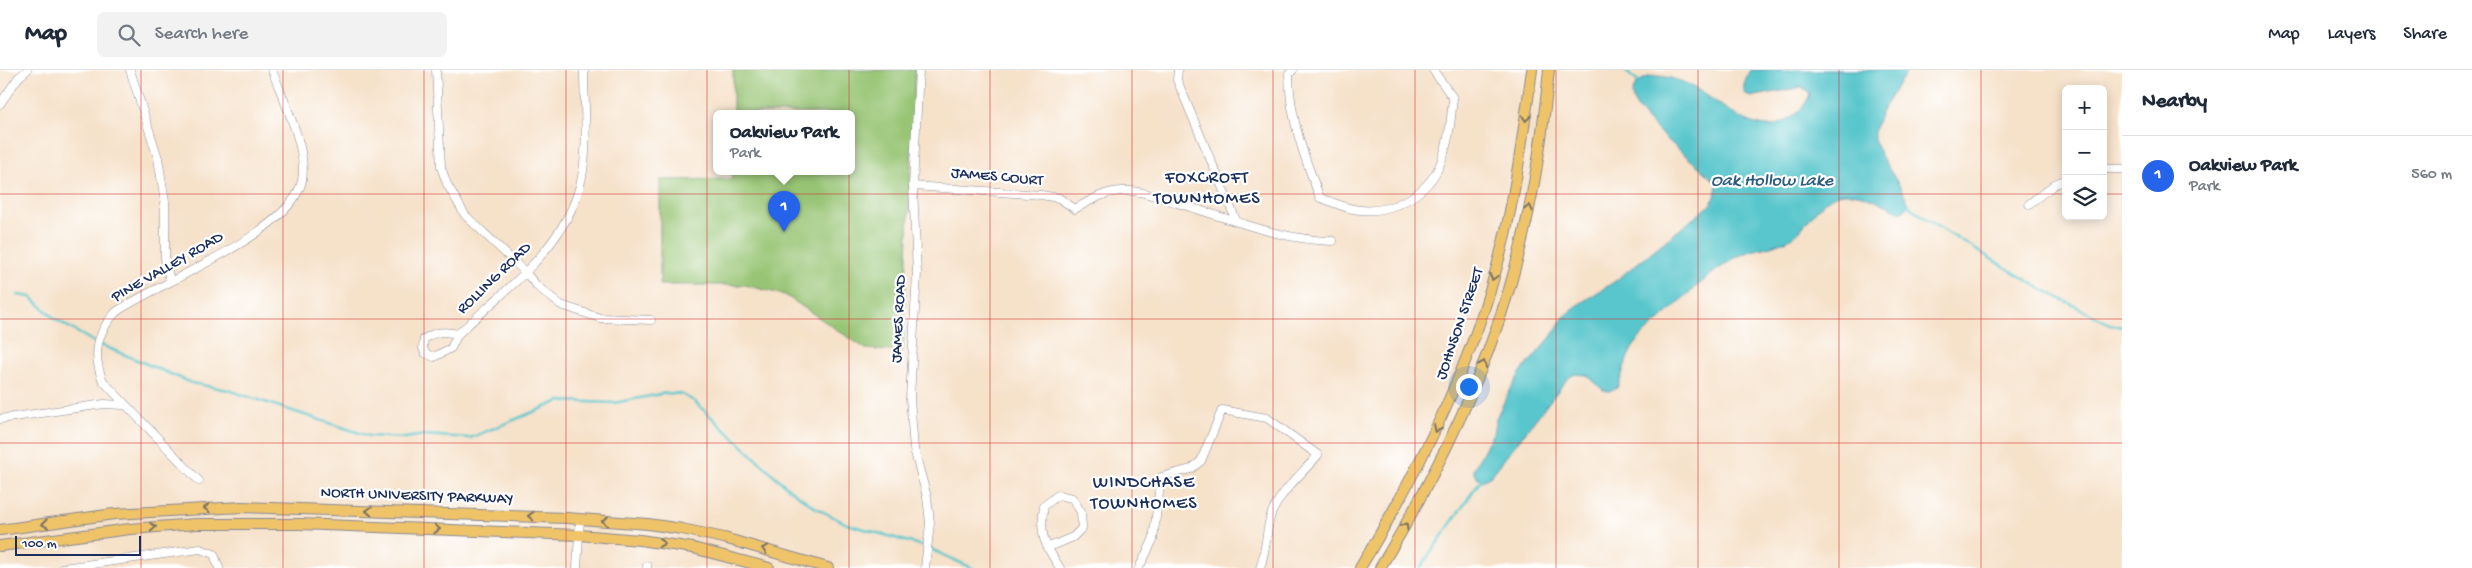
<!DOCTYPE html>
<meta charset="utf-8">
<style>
body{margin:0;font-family:"Gochi Hand",sans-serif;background:#f2f2f3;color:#1f2937}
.controls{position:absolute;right:15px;top:15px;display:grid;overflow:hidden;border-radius:8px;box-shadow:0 2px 12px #0003}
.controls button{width:45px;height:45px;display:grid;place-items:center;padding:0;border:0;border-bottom:1px solid #e0e1e3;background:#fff;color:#1f2937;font:25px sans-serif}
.scale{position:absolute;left:15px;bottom:12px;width:126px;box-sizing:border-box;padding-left:5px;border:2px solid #1b2f5e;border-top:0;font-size:14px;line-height:18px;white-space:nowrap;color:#1b2f5e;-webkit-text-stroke:4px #fff;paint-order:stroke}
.you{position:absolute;left:1468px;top:316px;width:18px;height:18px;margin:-12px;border:4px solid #fff;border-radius:50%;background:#1a73e8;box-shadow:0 0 0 8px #1a73e833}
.badge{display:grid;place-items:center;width:32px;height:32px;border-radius:50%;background:#2563eb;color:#fff;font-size:16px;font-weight:700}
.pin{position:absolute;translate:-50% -41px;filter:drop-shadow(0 1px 2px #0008)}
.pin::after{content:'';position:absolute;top:26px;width:18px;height:15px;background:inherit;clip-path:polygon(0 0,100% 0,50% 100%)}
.popup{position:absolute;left:713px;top:40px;width:142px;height:65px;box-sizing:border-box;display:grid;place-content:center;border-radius:8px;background:#fff;filter:drop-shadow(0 1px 4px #0005);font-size:16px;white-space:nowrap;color:#747a83}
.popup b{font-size:19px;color:#1f2937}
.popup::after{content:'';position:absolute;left:50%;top:100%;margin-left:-10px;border:10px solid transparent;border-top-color:#fff}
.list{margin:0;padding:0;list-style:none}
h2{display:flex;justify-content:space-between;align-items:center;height:65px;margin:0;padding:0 20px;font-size:21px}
h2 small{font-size:16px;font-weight:400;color:#747a83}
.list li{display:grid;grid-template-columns:32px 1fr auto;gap:15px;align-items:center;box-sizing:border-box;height:80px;padding:0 20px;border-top:1px solid #e0e1e3}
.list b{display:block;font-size:19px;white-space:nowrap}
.list p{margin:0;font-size:16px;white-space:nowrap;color:#747a83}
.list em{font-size:16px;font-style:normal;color:#747a83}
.icon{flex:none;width:28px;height:28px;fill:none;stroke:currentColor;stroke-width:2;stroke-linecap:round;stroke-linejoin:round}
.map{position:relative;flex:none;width:2122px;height:498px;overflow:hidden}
header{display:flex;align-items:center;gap:30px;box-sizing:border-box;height:70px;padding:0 25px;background:#fff;border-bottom:1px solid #e0e1e3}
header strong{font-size:24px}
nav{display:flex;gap:28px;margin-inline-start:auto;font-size:18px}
.search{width:350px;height:45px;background:#f2f2f3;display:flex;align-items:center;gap:12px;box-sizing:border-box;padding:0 18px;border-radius:8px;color:#747a83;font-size:19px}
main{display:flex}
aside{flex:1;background:#fff}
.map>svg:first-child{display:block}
.green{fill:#98c574;stroke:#5a7a69}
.water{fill:#58c6cc;stroke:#3a7a95}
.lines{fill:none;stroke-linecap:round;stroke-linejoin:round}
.stream{stroke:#58c6cc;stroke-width:2.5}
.minor-casing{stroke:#888894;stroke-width:9}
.major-casing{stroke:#888894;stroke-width:12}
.minor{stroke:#fff;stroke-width:8}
.major{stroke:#efc469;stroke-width:10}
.oneway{stroke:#7a7263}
.grid{fill:none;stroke:#d62828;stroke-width:1;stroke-opacity:0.55}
.labels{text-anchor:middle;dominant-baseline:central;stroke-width:4.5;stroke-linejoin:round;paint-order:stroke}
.street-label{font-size:16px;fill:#1b2f5e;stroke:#fff}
.neighbourhood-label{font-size:18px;letter-spacing:1px;fill:#1b2f5e;stroke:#fff}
.water-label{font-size:18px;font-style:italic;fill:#2d5c7f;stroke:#fff}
</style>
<header>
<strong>Map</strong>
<div class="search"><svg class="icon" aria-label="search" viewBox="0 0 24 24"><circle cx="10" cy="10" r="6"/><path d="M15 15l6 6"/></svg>Search here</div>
<nav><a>Map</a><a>Layers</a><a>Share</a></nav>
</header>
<main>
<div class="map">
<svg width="2122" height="498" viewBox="0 0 2122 498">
<rect width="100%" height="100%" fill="#fff"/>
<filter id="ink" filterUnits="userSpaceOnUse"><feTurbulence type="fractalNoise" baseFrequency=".02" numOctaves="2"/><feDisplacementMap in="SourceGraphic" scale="10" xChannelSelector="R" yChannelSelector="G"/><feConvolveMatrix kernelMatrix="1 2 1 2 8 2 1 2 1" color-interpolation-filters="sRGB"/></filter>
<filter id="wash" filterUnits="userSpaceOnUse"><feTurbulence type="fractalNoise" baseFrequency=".0096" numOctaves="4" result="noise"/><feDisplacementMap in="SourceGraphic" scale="20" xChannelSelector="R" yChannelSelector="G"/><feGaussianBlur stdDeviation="1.12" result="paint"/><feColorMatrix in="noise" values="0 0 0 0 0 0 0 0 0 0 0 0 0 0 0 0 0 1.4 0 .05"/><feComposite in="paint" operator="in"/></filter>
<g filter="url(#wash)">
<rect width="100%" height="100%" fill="#f6e1c9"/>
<path class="green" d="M 733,0 L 915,0 L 903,282 L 866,279 L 785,225 L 745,215 L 660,215 L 660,110 L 732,109 L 732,101 L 852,101 L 852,43 L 733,43 Z"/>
<path class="water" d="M 1751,0 L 1909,0 C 1898,13 1871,53 1874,69 C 1879,88 1901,114 1909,134 L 1902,142 C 1882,135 1867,122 1845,123 C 1823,123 1809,154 1794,166 C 1777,178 1755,177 1737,187 C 1709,203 1684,228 1661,249 C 1652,257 1642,264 1636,273 C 1625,287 1624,303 1617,318 L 1609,322 L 1603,320 L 1587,305 L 1575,304 L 1568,308 L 1491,406 L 1482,411 L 1475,405 L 1473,400 L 1493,363 L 1496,348 L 1508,324 L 1520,303 L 1551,267 L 1563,248 L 1579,234 L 1614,212 L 1709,136 L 1715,127 L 1717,115 L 1713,109 C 1697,94 1632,45 1632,25 C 1632,19 1637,13 1642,10 C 1653,2 1672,8 1683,12 C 1712,24 1735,53 1767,56 C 1782,58 1807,38 1810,23 L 1802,17 L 1750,27 C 1738,21 1746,9 1751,0 Z"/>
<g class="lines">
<path class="stream" d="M 1624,0 L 1642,15
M 1906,134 L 1938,157 L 2040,218 L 2110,254 L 2122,257
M 18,225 L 31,227 L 55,249 L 94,272 L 192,313 L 228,320 L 369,366 L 405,368 L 424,365 L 470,368 L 560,331 L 614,333 L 666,323 L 681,324 L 694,331 L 789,419 L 816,438 L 847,454 L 926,477 L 972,498
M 1420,498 L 1483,407"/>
</g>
</g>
<g filter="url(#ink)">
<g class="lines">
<defs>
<path id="minor" d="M 130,0 L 158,88 L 165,132 L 165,188 L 170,211
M 436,0 L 441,97 L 447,114 L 465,145 L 525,202 L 538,217 L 561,235 L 600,248 L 651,250
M 919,0 L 913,116 L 917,203 L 910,328 L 914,379 L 927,427 L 930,453 L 925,498
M 1178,0 L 1177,10 L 1236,150
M 1293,0 L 1289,4 C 1289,47 1305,89 1320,128 C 1331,131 1342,137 1353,139 C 1388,146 1428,126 1441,92 C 1449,71 1451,50 1453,28 L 1433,0
M 0,34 L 18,8 L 27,0
M 2103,99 L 2122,99
M 913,116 L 1041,125 L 1059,128 L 1075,139 C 1090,131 1103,122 1121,121 C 1138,119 1160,128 1177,133 C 1228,148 1280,170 1333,171
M 2029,134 L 2055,114 L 2066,109
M 458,264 C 445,261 435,261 424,269 L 423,278 L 425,283 L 434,287 L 451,278 L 458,264 C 503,222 561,181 579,119 C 590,82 584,38 584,0
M 0,349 L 104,334 L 123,335
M 199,411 L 103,311 C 92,285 96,263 116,242 C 159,212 294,162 302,110 C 308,78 283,30 272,0
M 1047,478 L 1073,467 L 1082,458 L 1081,442 L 1072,428 L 1058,425 L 1044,436 C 1039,465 1044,474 1060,498
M 63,498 L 200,479 L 214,484 L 219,498
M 577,498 L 580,449
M 647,498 L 647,496
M 1139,498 L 1153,470 L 1161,407 L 1191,399 L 1201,391 L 1222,340 L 1267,348 L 1318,385 C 1303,403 1277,424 1270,448 C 1266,464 1266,481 1260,498"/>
<path id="major" d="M 0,460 L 114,444 L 242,437 L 566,448 L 648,454 L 682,459 L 724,468 L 828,498
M 0,476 L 130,459 L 196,454 L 299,454 L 579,465 L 640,470 L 693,478 L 769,498
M 1360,498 C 1422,395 1476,287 1504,169 C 1517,113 1524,57 1532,0
M 1380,498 C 1439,401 1490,297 1518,187 C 1534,126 1543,63 1549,0"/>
</defs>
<use href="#minor" class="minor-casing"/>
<use href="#major" class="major-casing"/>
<use href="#minor" class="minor"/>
<use href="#major" class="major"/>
</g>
<defs><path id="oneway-chevron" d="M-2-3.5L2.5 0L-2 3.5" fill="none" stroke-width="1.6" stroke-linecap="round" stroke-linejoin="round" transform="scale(1.25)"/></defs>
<g class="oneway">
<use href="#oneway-chevron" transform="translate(1526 48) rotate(97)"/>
<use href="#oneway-chevron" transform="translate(1529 138) rotate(-78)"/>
<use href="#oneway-chevron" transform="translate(1493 207) rotate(106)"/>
<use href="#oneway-chevron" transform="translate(1483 294) rotate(-68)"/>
<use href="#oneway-chevron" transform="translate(1437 359) rotate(116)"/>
<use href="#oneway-chevron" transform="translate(207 438) rotate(178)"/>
<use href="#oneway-chevron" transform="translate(369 441) rotate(-178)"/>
<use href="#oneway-chevron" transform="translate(531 446) rotate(-178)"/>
<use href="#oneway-chevron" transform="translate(605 451) rotate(-176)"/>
<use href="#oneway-chevron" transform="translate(45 454) rotate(172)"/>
<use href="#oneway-chevron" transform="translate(1405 456) rotate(-60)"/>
<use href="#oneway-chevron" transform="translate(153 457) rotate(-4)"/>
<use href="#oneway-chevron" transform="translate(437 459) rotate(3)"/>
<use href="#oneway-chevron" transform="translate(662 473) rotate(8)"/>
<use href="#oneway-chevron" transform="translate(765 479) rotate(-165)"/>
</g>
</g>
<path class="grid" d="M 141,0 L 141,498M 283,0 L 283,498M 424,0 L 424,498M 566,0 L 566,498M 707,0 L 707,498M 849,0 L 849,498M 990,0 L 990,498M 1132,0 L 1132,498M 1273,0 L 1273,498M 1415,0 L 1415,498M 1556,0 L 1556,498M 1698,0 L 1698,498M 1839,0 L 1839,498M 1981,0 L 1981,498M 0,124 L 2066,124M 2103,124 L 2122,124M 0,249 L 2122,249M 0,373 L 2122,373"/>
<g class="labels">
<g class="street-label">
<text transform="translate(997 108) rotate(5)">JAMES COURT</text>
<text transform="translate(168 198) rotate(-30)">PINE VALLEY ROAD</text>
<text transform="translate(495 209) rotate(-44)">ROLLING ROAD</text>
<text transform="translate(900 249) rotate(-87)">JAMES ROAD</text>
<text transform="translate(1461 254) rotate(-71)">JOHNSON STREET</text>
<text transform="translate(417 427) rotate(2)">NORTH UNIVERSITY PARKWAY</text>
</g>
<g class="neighbourhood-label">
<text x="1207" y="108">FOXCROFT<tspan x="1207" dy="21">TOWNHOMES</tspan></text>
<text x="1144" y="413">WINDCHASE<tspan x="1144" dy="21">TOWNHOMES</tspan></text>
</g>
<g class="water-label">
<text x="1772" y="111">Oak Hollow Lake</text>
</g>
</g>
</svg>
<div class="controls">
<button>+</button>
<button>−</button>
<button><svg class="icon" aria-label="layers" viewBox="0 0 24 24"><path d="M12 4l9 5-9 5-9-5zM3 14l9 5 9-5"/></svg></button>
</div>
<div class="scale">100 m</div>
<div class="you"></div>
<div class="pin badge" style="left:784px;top:162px">1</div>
<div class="popup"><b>Oakview Park</b>Park</div>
</div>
<aside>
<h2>Nearby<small></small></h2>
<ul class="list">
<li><span class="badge">1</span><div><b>Oakview Park</b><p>Park</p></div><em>560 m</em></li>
</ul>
</aside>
</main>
